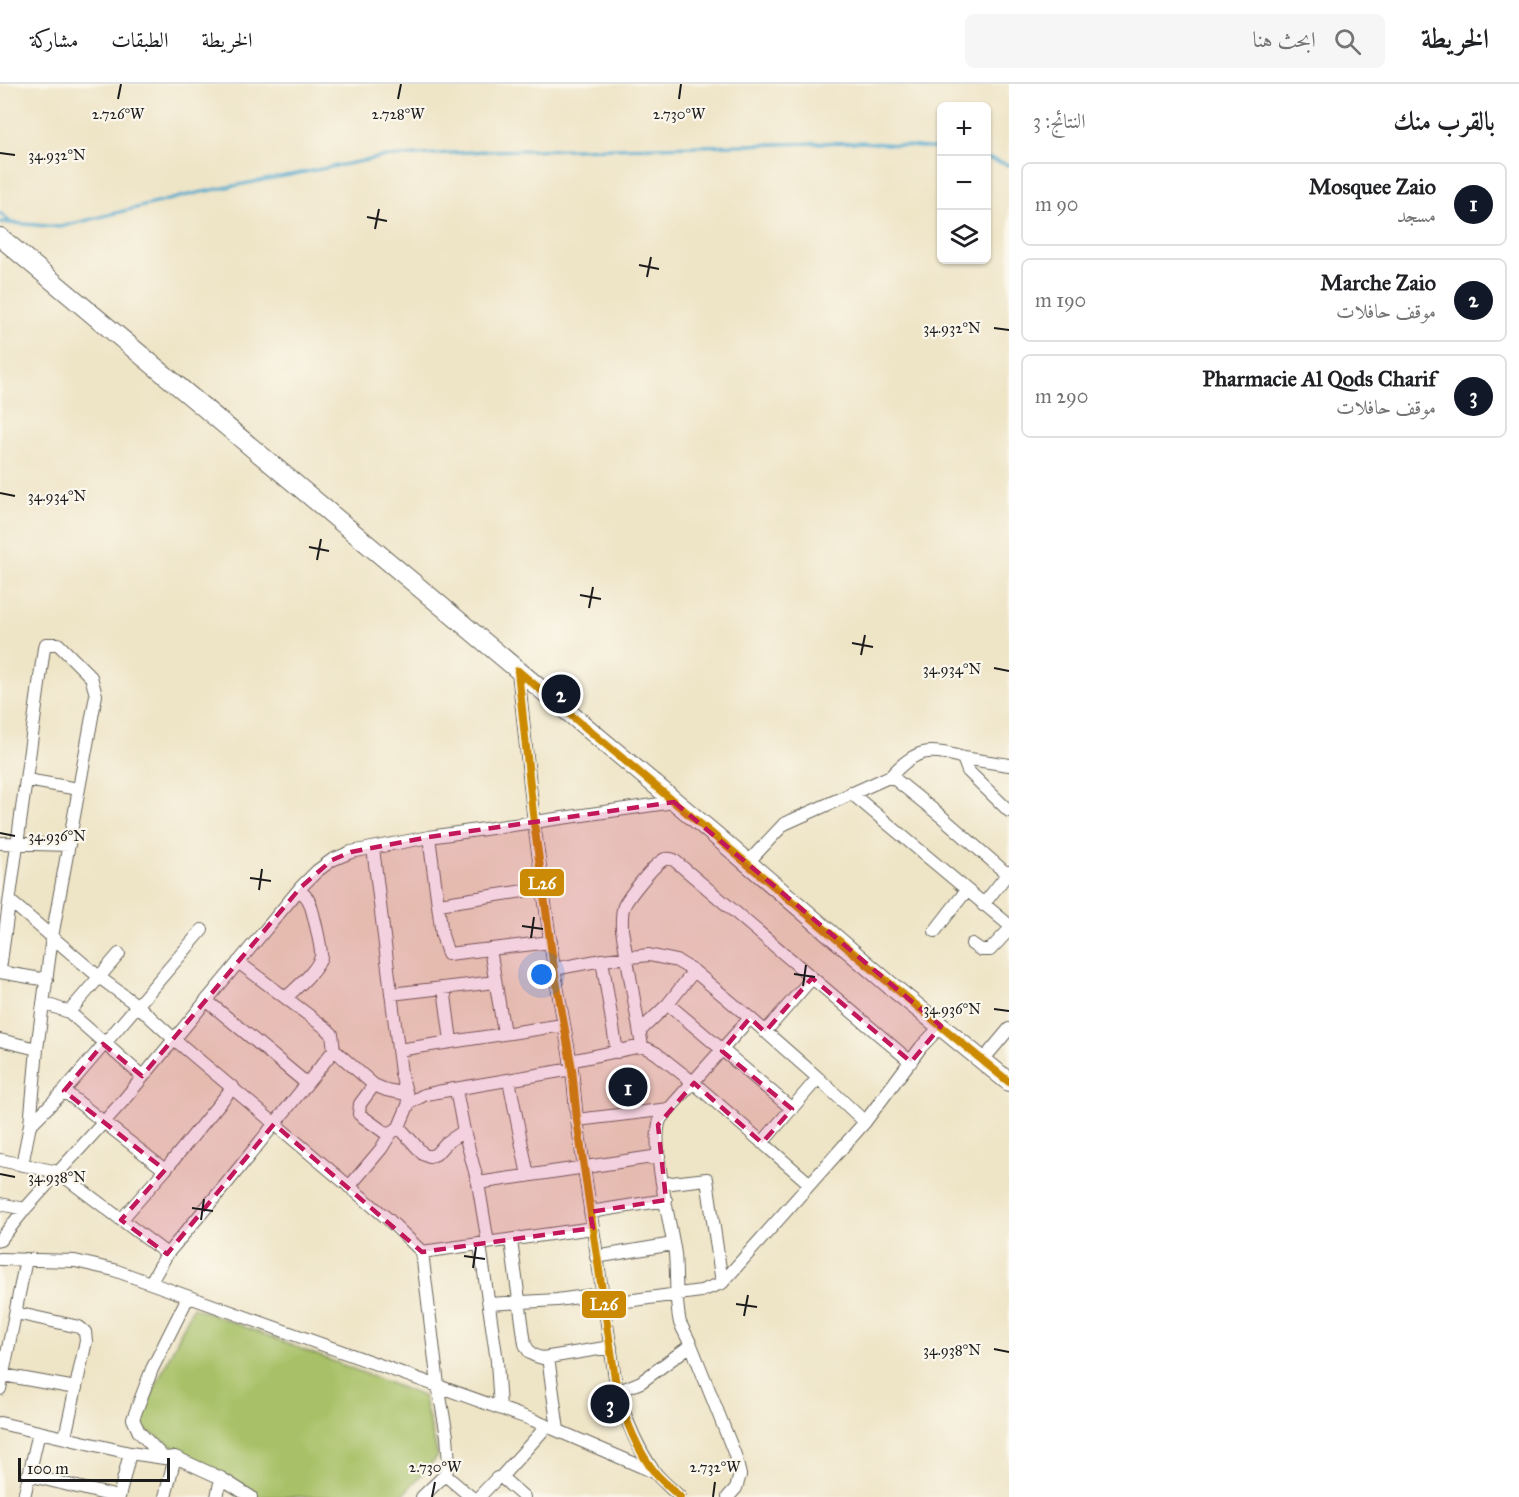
<!DOCTYPE html>
<html lang="ar">
<meta charset="utf-8">
<style>
body{margin:0;font-family:"IM FELL Great Primer",Amiri,serif;background:#f6f6f6;color:#202124;direction:rtl}
.controls{position:absolute;right:18px;top:18px;display:grid;overflow:hidden;border-radius:9px;box-shadow:0 2px 4px #0004}
.controls button{width:54px;height:54px;display:grid;place-items:center;padding:0;border:0;border-bottom:2px solid #e0e0e0;background:#fff;color:#202124;font:30px sans-serif}
.scale{position:absolute;left:18px;bottom:15px;width:152px;box-sizing:border-box;padding-left:6px;border:3px solid #1c1c1c;border-top:0;font-size:16px;line-height:21px;white-space:nowrap;color:#1c1c1c;-webkit-text-stroke:4px #fbf7ec;paint-order:stroke}
.you{position:absolute;left:542px;top:891px;width:21px;height:21px;margin:-15px;border:4px solid #fff;border-radius:50%;background:#1a73e8;box-shadow:0 0 0 9px #1a73e833}
.badge{display:grid;place-items:center;width:39px;height:39px;border-radius:50%;background:#111827;color:#fff;font-size:20px;font-weight:700}
.pin{position:absolute;translate:-50% -50%;border:3px solid #fff;box-shadow:0 2px 6px #0006}
.list{margin:0;padding:0;list-style:none}
h2{display:flex;justify-content:space-between;align-items:center;height:78px;margin:0;padding:0 24px;font-size:26px}
h2 small{font-size:20px;font-weight:400;color:#757577}
.list li{display:grid;grid-template-columns:39px 1fr auto;gap:18px;align-items:center;box-sizing:border-box;height:84px;margin:0 12px 12px;padding:0 12px;border:2px solid #e0e0e0;border-radius:9px}
.list b{display:block;font-size:22px;white-space:nowrap}
.list p{margin:0;font-size:20px;white-space:nowrap;color:#757577}
.list em{font-size:20px;font-style:normal;color:#757577}
.icon{flex:none;width:33px;height:33px;fill:none;stroke:currentColor;stroke-width:2;stroke-linecap:round;stroke-linejoin:round}
.map{position:relative;flex:none;width:1009px;height:1413px;overflow:hidden;direction:ltr}
header{display:flex;align-items:center;gap:36px;box-sizing:border-box;height:84px;padding:0 30px;background:#fff;border-bottom:2px solid #e0e0e0}
header strong{font-size:28px}
nav{display:flex;gap:33px;margin-inline-start:auto;font-size:21px}
.search{width:420px;height:54px;background:#f6f6f6;display:flex;align-items:center;gap:15px;box-sizing:border-box;padding:0 21px;border-radius:9px;color:#757577;font-size:22px}
main{display:flex}
aside{flex:1;background:#fff}
.map>svg:first-child{display:block}
.green{fill:#a8c167;stroke:#626e42;stroke-width:1.5}
.lines{fill:none;stroke-linecap:round;stroke-linejoin:round}
.stream{stroke:#51a9ce;stroke-width:3}
.minor-casing{stroke:#666258;stroke-width:14}
.highway-casing{stroke:#666258;stroke-width:20}
.minor{stroke:#fff;stroke-width:12}
.highway{stroke:#fff;stroke-width:18}
.bus-1-casing{stroke:#fbf7ec;stroke-width:12}
.bus-1{stroke:#cb8a06;stroke-width:8}
.marked{fill:#c2185b;fill-opacity:0.2;stroke:#c2185b;stroke-width:4.5;stroke-dasharray:12 8;stroke-linejoin:round}
.ticks{fill:none;stroke:#1c1c1c;stroke-width:2}
.ticks-label{font-size:15px;text-anchor:middle;fill:#1c1c1c;stroke:#fbf7ec;stroke-width:4.5;stroke-linejoin:round;paint-order:stroke}
.line-badge{stroke:#fbf7ec;stroke-width:2}
.badge-label{font-size:16px;text-anchor:middle;font-weight:bold;fill:#fff}
</style>
<header>
<strong>الخريطة</strong>
<div class="search"><svg class="icon" aria-label="search" viewBox="0 0 24 24"><circle cx="10" cy="10" r="6"/><path d="M15 15l6 6"/></svg>ابحث هنا</div>
<nav><a>الخريطة</a><a>الطبقات</a><a>مشاركة</a></nav>
</header>
<main>
<aside>
<h2>بالقرب منك<small>النتائج: 3</small></h2>
<ul class="list">
<li><span class="badge">1</span><div><b>Mosquee Zaio</b><p>مسجد</p></div><em>90 m</em></li>
<li><span class="badge">2</span><div><b>Marche Zaio</b><p>موقف حافلات</p></div><em>190 m</em></li>
<li><span class="badge">3</span><div><b>Pharmacie Al Qods Charif</b><p>موقف حافلات</p></div><em>290 m</em></li>
</ul>
</aside>
<div class="map">
<svg width="1009" height="1413" viewBox="0 0 1009 1413">
<rect width="100%" height="100%" fill="#fbf7ec"/>
<filter id="ink" filterUnits="userSpaceOnUse"><feTurbulence type="fractalNoise" baseFrequency=".0167" numOctaves="2"/><feDisplacementMap in="SourceGraphic" scale="12" xChannelSelector="R" yChannelSelector="G"/><feConvolveMatrix kernelMatrix="1 2 1 2 8 2 1 2 1" color-interpolation-filters="sRGB"/></filter>
<filter id="wash" filterUnits="userSpaceOnUse"><feTurbulence type="fractalNoise" baseFrequency=".008" numOctaves="4" result="noise"/><feDisplacementMap in="SourceGraphic" scale="24" xChannelSelector="R" yChannelSelector="G"/><feGaussianBlur stdDeviation="1.35" result="paint"/><feColorMatrix in="noise" values="0 0 0 0 0 0 0 0 0 0 0 0 0 0 0 0 0 1.4 0 .05"/><feComposite in="paint" operator="in"/></filter>
<g filter="url(#wash)">
<rect width="100%" height="100%" fill="#eee4c6"/>
<path class="green" d="M 193,1223 L 423,1312 L 438,1372 L 401,1413 L 257,1413 L 137,1341 Z"/>
<g class="lines">
<path class="stream" d="M 986,74 L 1009,81
M 0,129 L 9,137
M 0,138 L 60,143 L 192,110 L 383,73 L 487,67 L 863,58 L 942,65"/>
</g>
</g>
<g filter="url(#ink)">
<g class="lines">
<defs>
<path id="minor" d="M 518,587 L 534,739 L 554,885 L 572,985 L 577,1036 L 617,1308 C 626,1336 636,1362 653,1386 C 660,1396 671,1404 680,1413
M 1009,681 L 963,674 L 968,687 L 1009,727
M 891,692 L 942,733 L 1007,790
M 27,696 L 78,705
M 851,709 L 1009,841
M 429,753 L 442,851 L 448,870 L 551,858
M 0,759 L 69,761
M 373,764 L 401,989 L 409,1019 L 399,1043 L 391,1049 L 384,1048 L 359,1030 L 360,1020 L 374,1001
M 751,782 L 753,773 L 784,740 L 891,692 C 915,665 930,663 963,674
M 10,817 L 99,893 L 138,922 L 174,955 L 388,1135 L 422,1168 L 438,1301 L 447,1352 L 449,1380 L 445,1391 L 422,1413
M 439,820 L 543,804
M 983,821 L 1009,788
M 935,847 L 966,807
M 972,860 L 981,866 L 990,866 L 1009,846
M 490,865 L 504,949
M 602,876 L 617,968
M 0,885 L 44,564 L 46,560 L 58,560 L 91,593 L 96,611 L 52,853 L 37,965 L 30,1041 L 22,1081
M 554,885 L 602,876 L 649,871 L 677,877 L 694,887 L 750,934 L 818,994 L 865,1038
M 0,888 L 47,896
M 444,904 L 451,957
M 391,910 L 495,898
M 287,913 C 298,902 316,888 321,873 C 323,869 312,823 309,817 C 307,813 304,810 299,807
M 206,916 L 306,999
M 43,919 L 69,928 L 142,992
M 668,920 L 792,1025
M 69,928 L 119,870
M 640,947 L 668,920 L 694,887
M 765,948 L 812,894
M 0,956 L 37,965
M 642,962 L 622,846 C 622,838 621,829 624,822 C 629,812 655,779 665,775 C 670,774 670,775 674,776 L 911,978
M 334,966 L 374,1001 L 386,1006 L 407,1010
M 398,966 L 563,941
M 983,976 L 1009,945
M 570,977 L 642,962 L 656,969 L 694,999 L 810,1100
M 509,996 L 528,1092
M 456,1006 L 464,1047
M 64,1007 L 165,1086
M 409,1019 L 424,1011 L 437,1008 L 572,985
M 577,1036 L 669,1025
M 30,1041 L 64,1007 L 202,846
M 399,1043 L 423,1070 L 429,1073 L 436,1070 L 446,1059 L 464,1047 L 478,1099 L 659,1072
M 762,1059 L 818,994
M 0,1076 L 58,1088 L 167,1170
M 478,1099 L 488,1159
M 663,1100 L 707,1095 L 722,1199
M 349,1103 L 381,1065 L 391,1049
M 0,1120 L 25,1125
M 590,1128 L 666,1116
M 121,1136 L 165,1086 L 233,1003
M 0,1156 L 25,1125 L 122,1018 L 301,803 L 317,787 L 332,776 L 351,768 L 429,753 L 674,718
M 511,1157 L 525,1260 C 529,1269 532,1272 543,1274 L 611,1263
M 480,1161 L 497,1277 L 500,1324
M 422,1168 L 593,1144
M 596,1173 L 673,1160
M 0,1175 L 75,1177 L 114,1186 L 533,1336 L 654,1388
M 151,1198 L 167,1170 L 227,1099 L 334,966 L 332,950 L 327,945 L 238,878
M 489,1220 L 557,1216 L 601,1210
M 604,1220 L 701,1207 L 722,1199 L 865,1038 L 921,963 L 941,942
M 16,1229 L 79,1243 L 85,1248 L 86,1257 L 65,1353
M 548,1273 L 558,1346
M 3,1291 L 76,1304
M 0,1305 L 26,1175
M 617,1308 L 641,1298 L 691,1261
M 0,1339 L 130,1369 L 164,1374 L 175,1373 L 221,1394 L 251,1413
M 164,1374 L 139,1348 L 133,1335 L 152,1285 L 188,1213
M 28,1391 L 118,1413
M 445,1391 L 471,1413
M 501,1393 L 547,1342
M 24,1413 L 39,1348
M 119,1413 L 130,1369
M 165,1413 L 175,1373
M 217,1413 L 221,1394
M 479,1413 L 497,1394 L 501,1393 L 524,1413
M 728,1413 L 736,1404 L 740,1391 L 735,1371 L 691,1261 L 680,1239 C 675,1217 677,1193 675,1170 C 671,1141 649,1056 661,1034 L 750,934"/>
<path id="highway" d="M 0,153 L 714,750 L 891,902 L 1009,998"/>
</defs>
<use href="#minor" class="minor-casing"/>
<use href="#highway" class="highway-casing"/>
<use href="#minor" class="minor"/>
<use href="#highway" class="highway"/>
<defs>
<path id="bus-1" d="M 518,587 L 534,739 L 554,885 L 572,985 L 577,1036 L 617,1308 C 626,1336 637,1367 656,1390 C 663,1398 672,1405 680,1413
M 518,587 C 682,723 843,863 1009,998"/>
</defs>
<use href="#bus-1" class="bus-1-casing"/>
<use href="#bus-1" class="bus-1"/>
</g>
</g>
<path class="marked" d="M 674,718 L 941,942 L 911,978 L 812,894 L 765,948 L 750,934 L 722,967 L 792,1025 L 762,1059 L 694,999 L 658,1041 L 666,1116 L 590,1128 L 593,1144 L 422,1168 L 274,1040 L 167,1170 L 121,1136 L 165,1086 L 64,1007 L 103,960 L 142,992 L 301,803 L 332,776 L 351,768 L 429,753 Z"/>
<path class="ticks" d="M 118,15 L 121,0M 398,15 L 401,0M 679,15 L 681,0M 0,69 L 15,71M 367,133 L 387,137M 375,145 L 379,125M 639,181 L 659,185M 647,193 L 651,173M 994,244 L 1009,246M 0,409 L 15,412M 309,463 L 329,467M 317,476 L 321,455M 580,511 L 601,515M 589,524 L 593,503M 852,559 L 873,563M 861,571 L 865,551M 994,584 L 1009,587M 0,749 L 15,752M 250,794 L 271,797M 259,806 L 262,785M 522,842 L 543,845M 531,854 L 534,833M 794,890 L 815,893M 803,902 L 806,881M 994,925 L 1009,927M 0,1090 L 15,1093M 192,1124 L 213,1127M 201,1136 L 204,1115M 464,1172 L 485,1175M 473,1184 L 476,1163M 736,1220 L 757,1223M 744,1232 L 748,1211M 994,1265 L 1009,1268M 432,1413 L 435,1398M 713,1413 L 715,1398"/>
<g class="ticks-label">
<text x="118" y="35">2.726°W</text>
<text x="398" y="35">2.728°W</text>
<text x="679" y="35">2.730°W</text>
<text x="57" y="76">34.932°N</text>
<text x="952" y="249">34.932°N</text>
<text x="57" y="417">34.934°N</text>
<text x="952" y="590">34.934°N</text>
<text x="57" y="757">34.936°N</text>
<text x="952" y="930">34.936°N</text>
<text x="57" y="1098">34.938°N</text>
<text x="952" y="1271">34.938°N</text>
<text x="435" y="1388">2.730°W</text>
<text x="715" y="1388">2.732°W</text>
</g>
<g class="line-badge">
<rect x="519" y="784" width="46" height="29" rx="6" fill="#cb8a06"/>
<rect x="581" y="1206" width="46" height="29" rx="6" fill="#cb8a06"/>
</g>
<g class="badge-label">
<text x="542" y="805">L26</text>
<text x="604" y="1226">L26</text>
</g>
</svg>
<div class="controls">
<button>+</button>
<button>−</button>
<button><svg class="icon" aria-label="layers" viewBox="0 0 24 24"><path d="M12 4l9 5-9 5-9-5zM3 14l9 5 9-5"/></svg></button>
</div>
<div class="scale">100 m</div>
<div class="you"></div>
<div class="pin badge" style="left:628px;top:1003px">1</div>
<div class="pin badge" style="left:561px;top:610px">2</div>
<div class="pin badge" style="left:610px;top:1320px">3</div>
</div>
</main>
